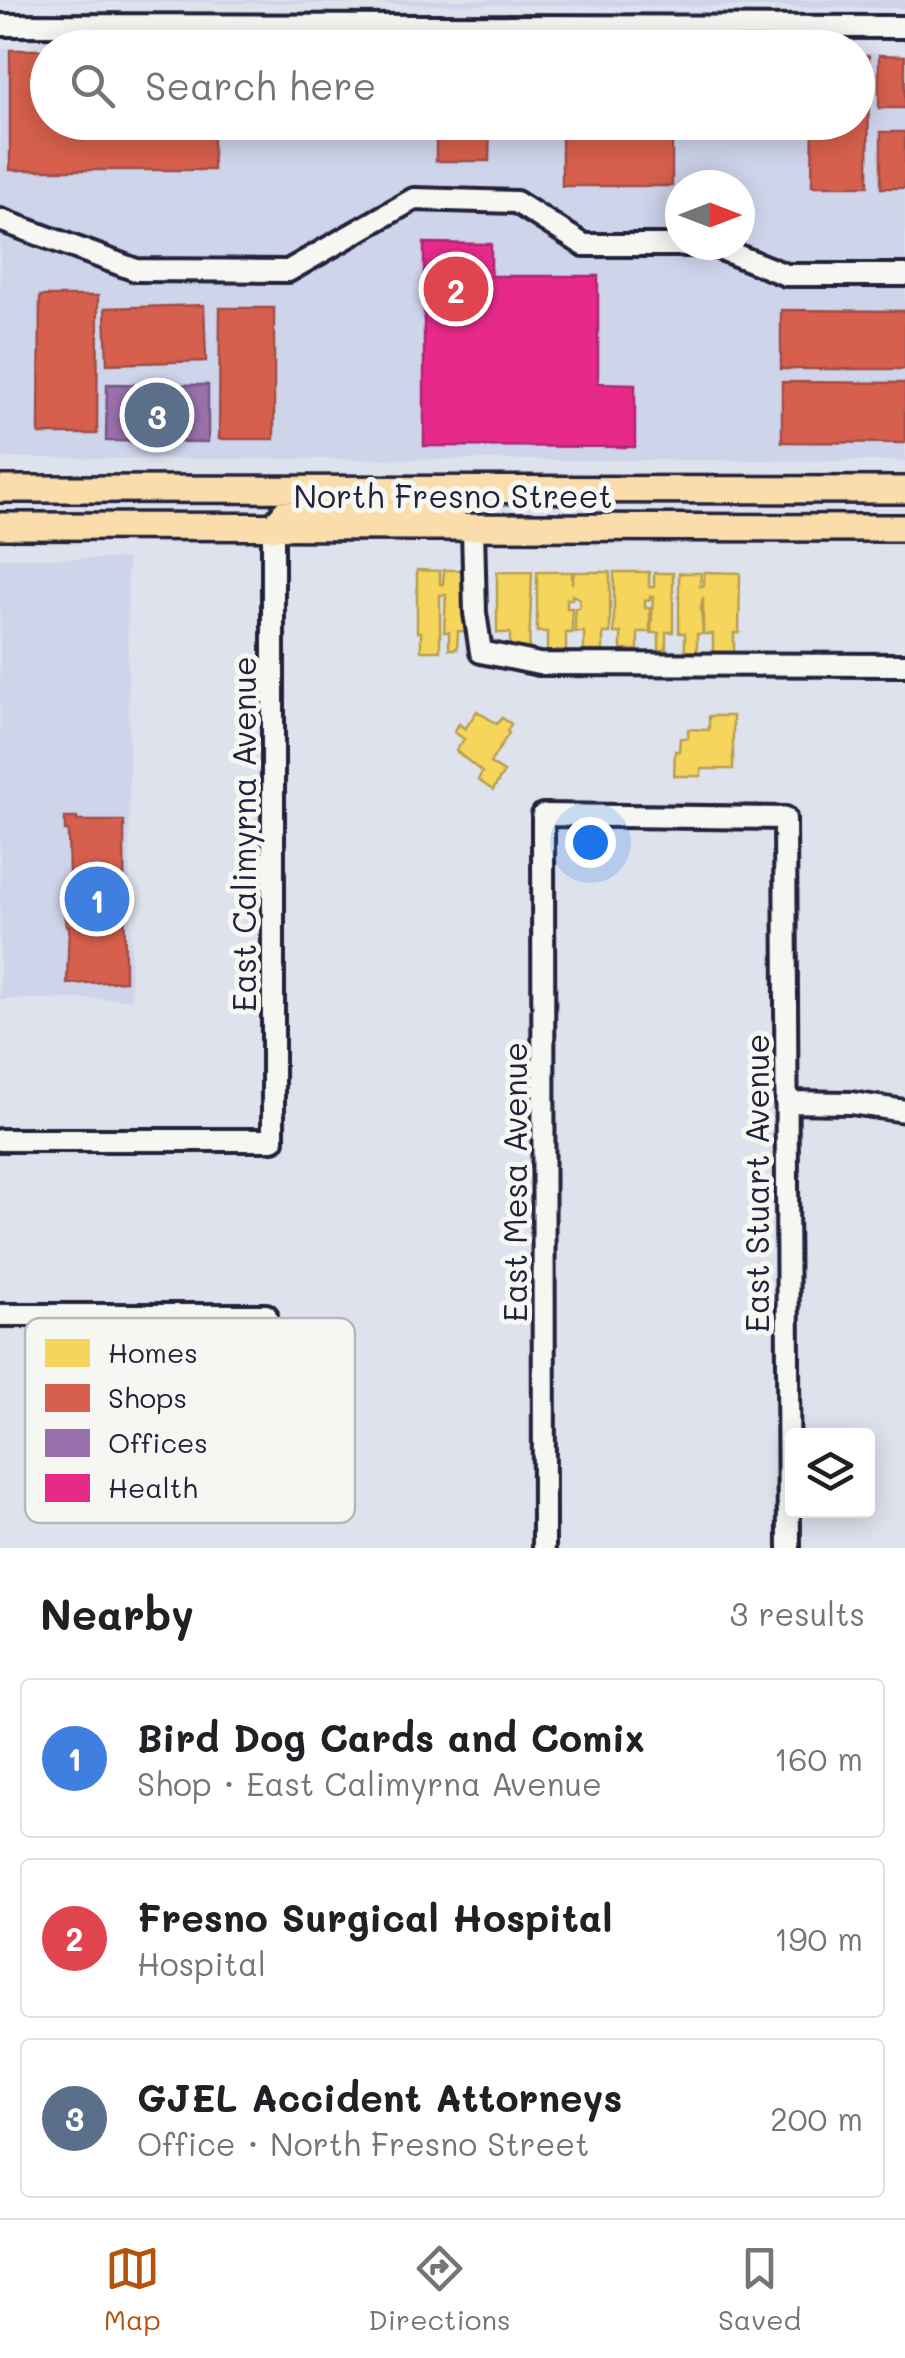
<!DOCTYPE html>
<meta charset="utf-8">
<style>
body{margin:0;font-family:Mali,sans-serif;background:#f2f2f2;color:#202124}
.controls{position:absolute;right:30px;bottom:30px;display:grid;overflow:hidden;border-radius:10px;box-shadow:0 5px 25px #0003}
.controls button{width:90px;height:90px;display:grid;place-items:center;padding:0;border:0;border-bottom:2px solid #e0e0e0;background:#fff;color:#202124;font:50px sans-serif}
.compass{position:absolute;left:665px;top:170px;width:90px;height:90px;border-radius:50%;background:#fff;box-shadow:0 5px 25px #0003;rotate:90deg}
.you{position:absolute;left:590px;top:842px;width:35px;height:35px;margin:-25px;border:8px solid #fff;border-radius:50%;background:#1a73e8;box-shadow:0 0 0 15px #1a73e833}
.badge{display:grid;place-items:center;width:65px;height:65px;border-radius:50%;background:#b45309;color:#fff;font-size:32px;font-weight:700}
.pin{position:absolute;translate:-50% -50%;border:5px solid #fff;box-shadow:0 2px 10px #0006}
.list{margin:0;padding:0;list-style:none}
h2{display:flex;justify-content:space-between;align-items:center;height:130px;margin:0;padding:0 40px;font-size:42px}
h2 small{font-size:32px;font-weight:400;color:#757577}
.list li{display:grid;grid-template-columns:65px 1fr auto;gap:30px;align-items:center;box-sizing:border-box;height:160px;margin:0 20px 20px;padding:0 20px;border:2px solid #e0e0e0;border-radius:10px}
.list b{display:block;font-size:38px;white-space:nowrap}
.list p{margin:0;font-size:32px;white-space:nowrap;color:#757577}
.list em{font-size:32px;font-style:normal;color:#757577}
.icon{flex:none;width:55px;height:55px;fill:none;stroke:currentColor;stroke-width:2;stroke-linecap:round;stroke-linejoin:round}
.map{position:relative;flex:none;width:905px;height:1548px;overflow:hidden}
.search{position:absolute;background:#fff;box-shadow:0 5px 25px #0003;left:30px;right:30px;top:30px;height:110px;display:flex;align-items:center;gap:25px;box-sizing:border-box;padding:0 35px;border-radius:55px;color:#757577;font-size:38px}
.sheet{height:670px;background:#fff}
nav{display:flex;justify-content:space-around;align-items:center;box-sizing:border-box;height:140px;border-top:2px solid #e0e0e0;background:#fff;font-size:28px;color:#757577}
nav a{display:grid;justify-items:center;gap:5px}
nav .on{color:#b45309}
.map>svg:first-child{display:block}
.built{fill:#ced4ea;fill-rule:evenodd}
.homes{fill:#f6d55c;stroke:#b69f52;stroke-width:2.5}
.shops{fill:#d6604d;stroke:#a04d48;stroke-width:2.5}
.offices{fill:#9970ab;stroke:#755989;stroke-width:2.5}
.health{fill:#e7298a;stroke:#ac2772;stroke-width:2.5}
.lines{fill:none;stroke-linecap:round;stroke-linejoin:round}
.minor-casing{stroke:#22223b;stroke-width:28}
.major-casing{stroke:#22223b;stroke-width:32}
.minor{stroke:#f6f6f2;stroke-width:20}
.major{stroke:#fbddab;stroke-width:25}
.labels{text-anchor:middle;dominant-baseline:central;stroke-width:10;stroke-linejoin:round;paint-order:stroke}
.street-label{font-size:32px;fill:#22223b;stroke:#f6f6f2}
.key{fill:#f6f6f2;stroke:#b6b6bb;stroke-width:2.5}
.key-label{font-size:28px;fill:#22223b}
</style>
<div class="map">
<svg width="905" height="1548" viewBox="0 0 905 1548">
<rect width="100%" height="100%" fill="#dee2ed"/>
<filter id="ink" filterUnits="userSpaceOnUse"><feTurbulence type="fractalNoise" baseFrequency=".01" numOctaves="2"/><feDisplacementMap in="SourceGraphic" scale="20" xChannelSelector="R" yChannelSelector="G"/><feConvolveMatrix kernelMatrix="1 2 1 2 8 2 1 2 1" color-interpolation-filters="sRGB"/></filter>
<g filter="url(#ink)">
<path class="built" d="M 905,0 L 905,8 L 0,1 L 0,0 Z
M 0,48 L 47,48 L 48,122 L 858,122 L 858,53 L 905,54 L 905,461 L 0,458 ZM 680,185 L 740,185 L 740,245 L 680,245 Z
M 0,558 L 127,559 L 131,999 L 0,999 Z"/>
<path class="homes" d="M 417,570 L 440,571 L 440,584 L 443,584 L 444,570 L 467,570 L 472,632 L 458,631 L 457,649 L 449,649 L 449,632 L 444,632 L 446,595 L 440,595 L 440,651 L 421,651 L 421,632 L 417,632 Z
M 497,572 L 532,572 L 529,651 L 510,651 L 510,633 L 497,633 Z
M 537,572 L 572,572 L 572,584 L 574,572 L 610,572 L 610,633 L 603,633 L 603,651 L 584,651 L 584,632 L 575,632 L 575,608 L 579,608 L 580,599 L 572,595 L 572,599 L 567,599 L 567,608 L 572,608 L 572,633 L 566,633 L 566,651 L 547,651 L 547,632 L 537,632 Z
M 614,572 L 649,572 L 649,587 L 654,587 L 654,573 L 673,573 L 673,632 L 666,632 L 666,650 L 659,650 L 659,633 L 651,633 L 653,597 L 650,597 L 650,600 L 645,600 L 645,608 L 650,608 L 650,632 L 638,632 L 638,650 L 621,650 L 621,633 L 614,633 Z
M 704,572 L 740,573 L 739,633 L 734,633 L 734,653 L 713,653 L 713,634 L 703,634 L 703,597 L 701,608 L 703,634 L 697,634 L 697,652 L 685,652 L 685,633 L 679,633 L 679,573 L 701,573 L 700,586 L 704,586 Z
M 477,711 L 497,724 L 502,718 L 511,724 L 507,731 L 509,733 L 490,763 L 504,772 L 493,790 L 478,780 L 482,772 L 456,751 L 464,739 L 454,732 L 459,724 L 465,729 Z
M 709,716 L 733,716 L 733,769 L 701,769 L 701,776 L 674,776 L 675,751 L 679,751 L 680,738 L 688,738 L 688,729 L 709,730 Z"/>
<path class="shops" d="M 10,50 L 48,50 L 48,122 L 213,122 L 213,170 L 10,170 Z
M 879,55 L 905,56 L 905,108 L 879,108 Z
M 858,56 L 869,56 L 868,186 L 812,186 L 813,122 L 858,122 Z
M 436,122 L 490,122 L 489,161 L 436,161 Z
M 562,127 L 672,127 L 672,186 L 562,186 Z
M 881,132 L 905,132 L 905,188 L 881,188 Z
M 40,296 L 98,296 L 97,434 L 39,434 Z
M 204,305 L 206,361 L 107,364 L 105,308 Z
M 220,308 L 274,308 L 274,439 L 219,439 Z
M 781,310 L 905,311 L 905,369 L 781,369 Z
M 782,382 L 905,383 L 905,443 L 782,442 Z
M 65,818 L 77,818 L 77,821 L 124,821 L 125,981 L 67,984 L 69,926 L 66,926 L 64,912 L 64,890 L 66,877 L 69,877 L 68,831 L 65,831 Z"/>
<path class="offices" d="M 107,384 L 208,385 L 208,442 L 106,441 Z"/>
<path class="health" d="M 424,243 L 491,244 L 491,276 L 598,276 L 598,383 L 635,384 L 635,447 L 424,446 Z"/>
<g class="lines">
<defs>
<path id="minor" d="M 0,25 L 905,27
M 0,220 L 136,270 L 288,271 L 414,199 L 516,202 L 584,245 L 711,245 L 786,275 L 905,275
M 473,528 L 475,613 L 481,652 L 539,664 L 905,665
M 786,1102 L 851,1103 L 905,1111
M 0,1140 L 273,1140 L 273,528
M 0,1315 L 266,1315
M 544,1548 L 543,815 L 785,818 L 789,1548"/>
<path id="major" d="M 0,489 L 905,490
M 0,526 L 905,528
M 273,528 L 286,512 L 301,510 L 455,506"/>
</defs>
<use href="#minor" class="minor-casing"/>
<use href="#major" class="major-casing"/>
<use href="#minor" class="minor"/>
<use href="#major" class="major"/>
</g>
</g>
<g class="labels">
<g class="street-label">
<text x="453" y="495">North Fresno Street</text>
<text transform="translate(243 834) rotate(-90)">East Calimyrna Avenue</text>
<text transform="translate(514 1182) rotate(-90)">East Mesa Avenue</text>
<text transform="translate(756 1183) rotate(-90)">East Stuart Avenue</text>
</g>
</g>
<rect x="25" y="1318" width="330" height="205" rx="15" class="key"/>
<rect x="45" y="1339" width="45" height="28" fill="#f6d55c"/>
<rect x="45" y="1384" width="45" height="28" fill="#d6604d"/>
<rect x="45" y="1429" width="45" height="28" fill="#9970ab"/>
<rect x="45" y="1474" width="45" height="28" fill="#e7298a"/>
<g class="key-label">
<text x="108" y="1363">Homes</text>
<text x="108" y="1408">Shops</text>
<text x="108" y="1453">Offices</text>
<text x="108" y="1498">Health</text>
</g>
</svg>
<div class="controls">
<button><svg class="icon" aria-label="layers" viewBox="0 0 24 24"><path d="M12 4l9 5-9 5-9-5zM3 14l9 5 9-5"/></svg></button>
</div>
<svg class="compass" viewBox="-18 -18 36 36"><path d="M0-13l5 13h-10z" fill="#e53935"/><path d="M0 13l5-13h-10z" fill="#757577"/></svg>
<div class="you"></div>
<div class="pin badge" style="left:97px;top:899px;background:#3f7fe0">1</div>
<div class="pin badge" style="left:456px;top:289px;background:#e0444e">2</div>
<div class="pin badge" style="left:157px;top:415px;background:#5c6f8a">3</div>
<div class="search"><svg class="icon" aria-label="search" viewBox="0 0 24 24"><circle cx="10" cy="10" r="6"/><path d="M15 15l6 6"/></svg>Search here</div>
</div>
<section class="sheet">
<h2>Nearby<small>3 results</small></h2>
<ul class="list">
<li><span class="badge" style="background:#3f7fe0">1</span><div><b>Bird Dog Cards and Comix</b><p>Shop · East Calimyrna Avenue</p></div><em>160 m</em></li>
<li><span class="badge" style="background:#e0444e">2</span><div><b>Fresno Surgical Hospital</b><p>Hospital</p></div><em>190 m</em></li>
<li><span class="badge" style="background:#5c6f8a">3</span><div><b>GJEL Accident Attorneys</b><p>Office · North Fresno Street</p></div><em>200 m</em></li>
</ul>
</section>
<nav>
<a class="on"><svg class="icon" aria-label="map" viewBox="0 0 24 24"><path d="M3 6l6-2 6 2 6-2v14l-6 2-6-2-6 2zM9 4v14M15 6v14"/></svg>Map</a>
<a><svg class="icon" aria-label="directions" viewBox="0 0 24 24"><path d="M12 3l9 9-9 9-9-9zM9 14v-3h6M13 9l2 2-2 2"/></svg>Directions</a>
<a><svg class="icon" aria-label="saved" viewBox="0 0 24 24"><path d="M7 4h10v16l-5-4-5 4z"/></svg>Saved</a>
</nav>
